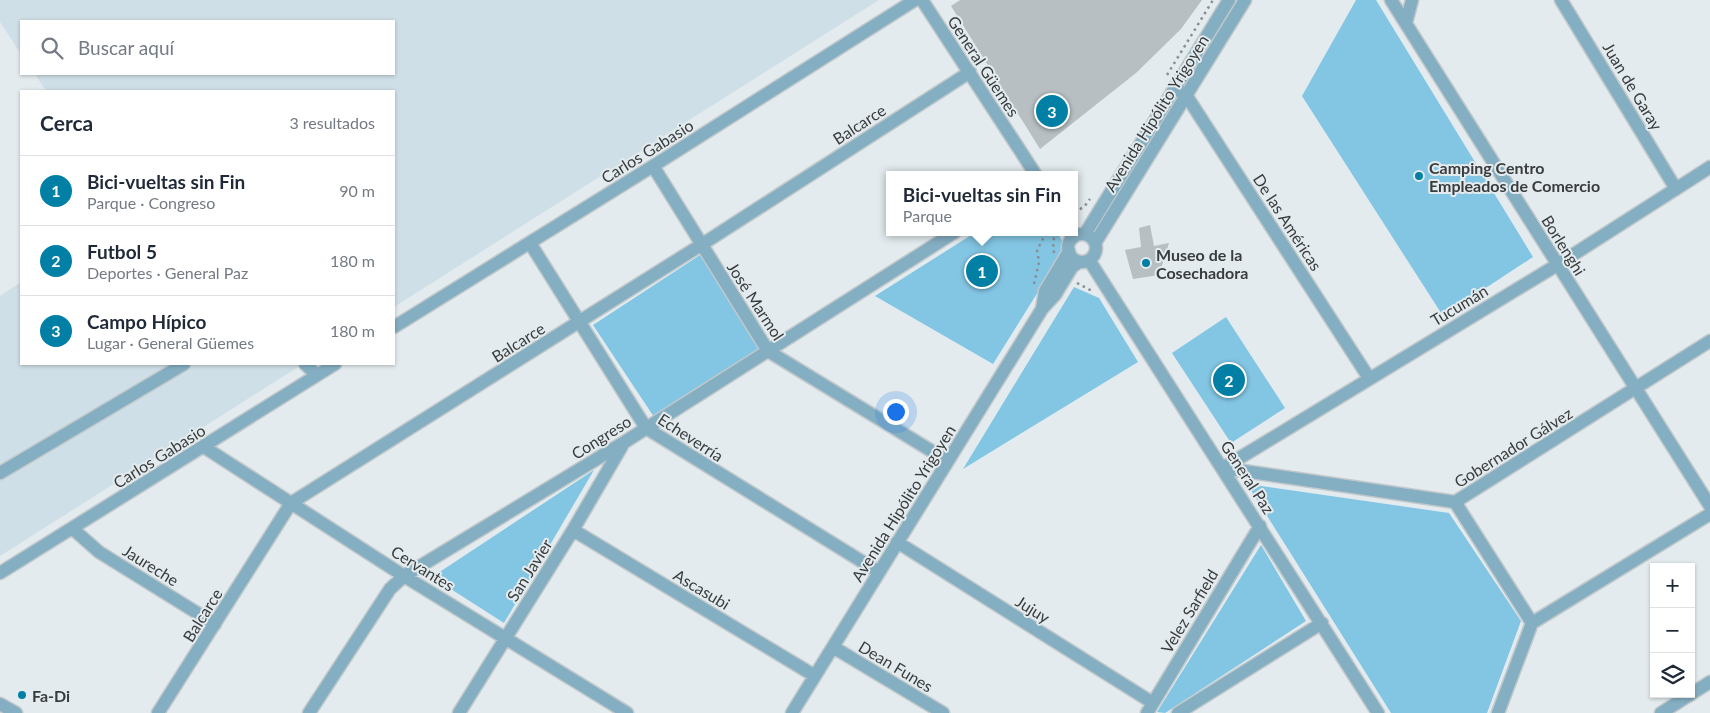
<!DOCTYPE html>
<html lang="es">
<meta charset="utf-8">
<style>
body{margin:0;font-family:Lato,sans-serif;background:#f6f6f7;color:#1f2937}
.controls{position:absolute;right:15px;bottom:15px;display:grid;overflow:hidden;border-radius:0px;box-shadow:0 1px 4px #0004}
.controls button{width:45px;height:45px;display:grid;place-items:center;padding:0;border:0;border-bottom:1px solid #e0e1e3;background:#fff;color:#1f2937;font:25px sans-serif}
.you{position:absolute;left:895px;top:411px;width:18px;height:18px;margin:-12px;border:4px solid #fff;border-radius:50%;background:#1a73e8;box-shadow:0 0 0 8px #1a73e833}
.badge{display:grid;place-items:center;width:32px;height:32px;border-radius:50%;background:#017fa5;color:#fff;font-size:16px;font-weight:700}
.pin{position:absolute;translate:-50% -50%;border:2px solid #fff;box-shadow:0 1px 5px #0006}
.popup{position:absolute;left:886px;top:171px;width:192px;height:65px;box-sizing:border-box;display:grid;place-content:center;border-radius:0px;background:#fff;filter:drop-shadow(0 1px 4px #0005);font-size:16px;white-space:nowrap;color:#747a83}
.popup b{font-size:19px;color:#1f2937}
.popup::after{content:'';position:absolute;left:50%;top:100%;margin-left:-10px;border:10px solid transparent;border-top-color:#fff}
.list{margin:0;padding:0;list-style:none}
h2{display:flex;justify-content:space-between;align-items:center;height:65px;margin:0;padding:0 20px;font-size:21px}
h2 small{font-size:16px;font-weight:400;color:#747a83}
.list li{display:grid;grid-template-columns:32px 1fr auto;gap:15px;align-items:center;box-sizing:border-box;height:70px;padding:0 20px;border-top:1px solid #e0e1e3}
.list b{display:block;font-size:19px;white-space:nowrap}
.list p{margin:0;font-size:16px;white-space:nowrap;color:#747a83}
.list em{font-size:16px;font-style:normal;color:#747a83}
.icon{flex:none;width:28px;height:28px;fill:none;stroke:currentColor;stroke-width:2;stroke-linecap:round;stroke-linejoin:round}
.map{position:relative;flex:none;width:1710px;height:713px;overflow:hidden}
.search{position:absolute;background:#fff;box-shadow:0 1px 4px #0004;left:20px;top:20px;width:375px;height:55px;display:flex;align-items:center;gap:12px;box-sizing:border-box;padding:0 18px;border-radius:0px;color:#747a83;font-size:19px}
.panel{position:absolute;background:#fff;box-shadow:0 1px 4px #0004;left:20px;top:90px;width:375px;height:275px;border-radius:0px}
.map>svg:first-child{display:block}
.built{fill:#cfdfe7}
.green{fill:#83c6e4}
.building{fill:#b7bfc3}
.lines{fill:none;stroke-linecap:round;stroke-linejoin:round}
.minor-casing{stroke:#c1c8cb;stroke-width:15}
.path{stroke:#898f91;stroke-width:2.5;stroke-dasharray:2.5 4;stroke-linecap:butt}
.minor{stroke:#84aec1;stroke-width:12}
.poi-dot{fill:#017fa5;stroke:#e3ebee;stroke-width:2}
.labels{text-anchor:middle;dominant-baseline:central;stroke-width:4;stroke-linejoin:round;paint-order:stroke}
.street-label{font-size:16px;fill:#393c3d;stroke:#e3ebee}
.poi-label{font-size:16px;font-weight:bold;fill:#393c3d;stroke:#e3ebee;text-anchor:start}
</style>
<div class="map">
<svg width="1710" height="713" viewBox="0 0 1710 713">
<rect width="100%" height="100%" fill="#e3ebee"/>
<path class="built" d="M 0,0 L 879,0 L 394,307 L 394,91 L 46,91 L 35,74 L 394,74 L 394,21 L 21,21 L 21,54 L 0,22 Z
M 21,282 L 21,364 L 303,364 L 0,556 L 0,296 Z"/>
<path class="green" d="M 1356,0 L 1376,0 L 1533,257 L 1443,316 L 1302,96 Z
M 976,232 L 1057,232 L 1066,247 L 993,364 L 875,296 Z
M 700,255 L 761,347 L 654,417 L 593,325 Z
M 1074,287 L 1099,298 L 1138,362 L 963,469 Z
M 1226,317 L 1285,408 L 1231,443 L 1172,353 Z
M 594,470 L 504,623 L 432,577 Z
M 1247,484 L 1449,513 L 1521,621 L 1487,713 L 1391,713 Z
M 1261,545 L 1306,621 L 1165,713 L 1157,712 Z"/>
<path class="building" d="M 960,0 L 1202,0 L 1181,29 L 1136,73 L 1040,149 L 951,6 Z
M 1150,225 L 1154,246 L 1169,243 L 1159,275 L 1133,279 L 1125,250 L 1141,247 L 1139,228 Z"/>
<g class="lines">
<defs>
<path id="minor" d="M 922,0 L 1036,175
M 1391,0 L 1710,506
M 1561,0 L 1676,189
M 1406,23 L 1412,0
M 1175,88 L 1186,95 L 1369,378
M 653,166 L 768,351 L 948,461
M 1085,234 L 1229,0
M1068 248a14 14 0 1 1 28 0a14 14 0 1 1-28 0Z
M 530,243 L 646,428 L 879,572
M 1095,243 L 1245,0
M 1089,260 L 1378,713
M 1042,309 L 1045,291 L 1069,251
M 394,327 L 653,166 L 915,0
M 305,364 L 317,375
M 204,447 L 404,576 L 627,713
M 1223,468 L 1557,265 L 1710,167
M 1223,468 L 1455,502 L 1710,341
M 0,473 L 184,364
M 1455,502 L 1532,623
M 73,529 L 99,552 L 215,624
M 573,530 L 815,676
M 897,542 L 1153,703
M 0,573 L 335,364
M 833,647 L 943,713
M 1691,694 L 1710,682
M 0,704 L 16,713
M 158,713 L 291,503 L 701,245 L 970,72
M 309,713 L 390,589 L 404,576 L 623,443 L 955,232
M 459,713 L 573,530 L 622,446
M 792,713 L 1042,309 L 1055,295 L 1072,267 L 1079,262
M 1147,713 L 1260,526
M 1178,713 L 1322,623
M 1498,713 L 1532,623 L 1710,514
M 1661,713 L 1691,694"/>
</defs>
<use href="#minor" class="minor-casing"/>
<path class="path" d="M 1167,75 L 1213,0
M 1074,212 L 1084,207 L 1090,199
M 1054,253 L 1053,242 L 1056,232
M 1077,283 L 1094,292
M 1034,284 L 1039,262 L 1037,250 L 1044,237 L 1050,232"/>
<use href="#minor" class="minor"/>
</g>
<g class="poi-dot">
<circle cx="1419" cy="176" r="5"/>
<circle cx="1146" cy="263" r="5"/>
<circle cx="22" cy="695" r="5"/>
</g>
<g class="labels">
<g class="street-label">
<text transform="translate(984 66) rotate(57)">General Güemes</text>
<text transform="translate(1633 86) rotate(59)">Juan de Garay</text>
<text transform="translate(1156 113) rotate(-58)">Avenida Hipólito Yrigoyen</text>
<text transform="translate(859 124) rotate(-33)">Balcarce</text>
<text transform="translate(647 151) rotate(-32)">Carlos Gabasio</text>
<text transform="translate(1288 222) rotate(57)">De las Américas</text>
<text transform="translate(1564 245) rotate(58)">Borlenghi</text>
<text transform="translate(756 301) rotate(57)">José Marmol</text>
<text transform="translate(1459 305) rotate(-31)">Tucumán</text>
<text transform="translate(518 342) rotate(-32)">Balcarce</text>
<text transform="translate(601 437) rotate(-32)">Congreso</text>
<text transform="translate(691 437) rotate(33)">Echeverría</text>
<text transform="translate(1513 447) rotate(-32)">Gobernador Gálvez</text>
<text transform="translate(159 456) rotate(-32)">Carlos Gabasio</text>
<text transform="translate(1248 477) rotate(57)">General Paz</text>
<text transform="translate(903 503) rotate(-58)">Avenida Hipólito Yrigoyen</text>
<text transform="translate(151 565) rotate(32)">Jaureche</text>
<text transform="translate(423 568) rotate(32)">Cervantes</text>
<text transform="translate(529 570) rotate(-58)">San Javier</text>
<text transform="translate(702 589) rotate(31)">Ascasubi</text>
<text transform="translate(1033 609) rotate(32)">Jujuy</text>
<text transform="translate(1189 611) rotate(-59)">Velez Sarfield</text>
<text transform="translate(202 615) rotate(-58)">Balcarce</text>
<text transform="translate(896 666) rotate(31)">Dean Funes</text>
</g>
<g class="poi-label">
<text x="1429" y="167">Camping Centro<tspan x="1429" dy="18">Empleados de Comercio</tspan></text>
<text x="1156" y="254">Museo de la<tspan x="1156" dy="18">Cosechadora</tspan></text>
<text x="32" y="695">Fa-Di</text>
</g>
</g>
</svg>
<div class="controls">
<button>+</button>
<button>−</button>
<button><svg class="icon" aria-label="layers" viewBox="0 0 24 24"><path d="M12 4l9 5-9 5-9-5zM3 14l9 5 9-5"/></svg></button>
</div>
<div class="you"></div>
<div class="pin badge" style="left:982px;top:271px">1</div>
<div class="popup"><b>Bici-vueltas sin Fin</b>Parque</div>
<div class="pin badge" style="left:1229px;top:380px">2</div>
<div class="pin badge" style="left:1052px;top:111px">3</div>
<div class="search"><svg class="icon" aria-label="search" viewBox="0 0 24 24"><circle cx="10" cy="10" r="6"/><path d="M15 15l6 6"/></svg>Buscar aquí</div>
<section class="panel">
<h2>Cerca<small>3 resultados</small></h2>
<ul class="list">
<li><span class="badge">1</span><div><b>Bici-vueltas sin Fin</b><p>Parque · Congreso</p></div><em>90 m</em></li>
<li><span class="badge">2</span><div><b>Futbol 5</b><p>Deportes · General Paz</p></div><em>180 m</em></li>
<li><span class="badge">3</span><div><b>Campo Hípico</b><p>Lugar · General Güemes</p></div><em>180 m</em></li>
</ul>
</section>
</div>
